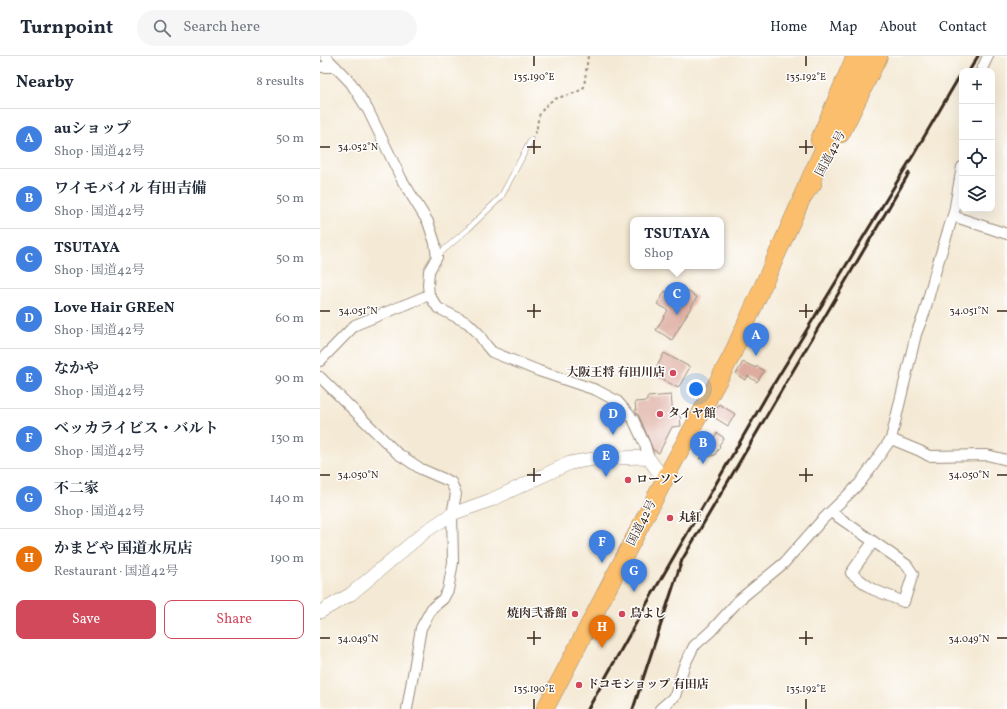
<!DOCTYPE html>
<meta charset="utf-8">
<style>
body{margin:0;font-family:Vollkorn,"Noto Serif JP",serif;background:#f6f6f7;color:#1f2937}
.controls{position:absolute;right:12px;top:12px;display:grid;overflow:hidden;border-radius:8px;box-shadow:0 4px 16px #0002}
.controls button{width:36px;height:36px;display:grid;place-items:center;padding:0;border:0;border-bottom:1px solid #e0e1e3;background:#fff;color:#1f2937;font:20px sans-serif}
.you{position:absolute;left:376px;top:333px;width:14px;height:14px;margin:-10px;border:3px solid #fff;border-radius:50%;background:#1a73e8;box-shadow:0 0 0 6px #1a73e833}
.badge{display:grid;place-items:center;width:26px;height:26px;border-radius:50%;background:#d1495b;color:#fff;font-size:13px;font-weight:700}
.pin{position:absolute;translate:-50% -33px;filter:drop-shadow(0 1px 2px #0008)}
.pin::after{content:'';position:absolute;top:21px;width:14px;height:12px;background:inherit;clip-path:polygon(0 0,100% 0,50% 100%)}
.popup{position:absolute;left:310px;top:161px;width:94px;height:52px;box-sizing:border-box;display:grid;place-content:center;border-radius:8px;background:#fff;filter:drop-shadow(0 1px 3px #0005);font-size:13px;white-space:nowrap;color:#747a83}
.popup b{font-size:15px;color:#1f2937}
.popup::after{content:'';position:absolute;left:50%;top:100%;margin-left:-8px;border:8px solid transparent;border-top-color:#fff}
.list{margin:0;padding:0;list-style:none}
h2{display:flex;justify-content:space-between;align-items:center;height:52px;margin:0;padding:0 16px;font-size:17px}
h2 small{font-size:13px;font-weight:400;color:#747a83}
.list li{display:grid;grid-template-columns:26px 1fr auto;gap:12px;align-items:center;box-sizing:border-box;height:60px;padding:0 16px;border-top:1px solid #e0e1e3}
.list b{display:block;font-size:15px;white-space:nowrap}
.list p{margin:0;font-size:13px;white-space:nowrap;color:#747a83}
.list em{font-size:13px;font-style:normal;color:#747a83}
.actions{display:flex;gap:8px;padding:12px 16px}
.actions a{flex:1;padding:9px 0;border:1px solid #d1495b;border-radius:8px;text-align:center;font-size:14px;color:#d1495b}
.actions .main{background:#d1495b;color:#fff}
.icon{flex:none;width:22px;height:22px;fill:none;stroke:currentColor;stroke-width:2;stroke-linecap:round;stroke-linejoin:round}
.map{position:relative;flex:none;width:687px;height:653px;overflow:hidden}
header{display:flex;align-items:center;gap:24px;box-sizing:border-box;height:56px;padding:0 20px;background:#fff;border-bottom:1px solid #e0e1e3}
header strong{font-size:19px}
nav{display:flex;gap:22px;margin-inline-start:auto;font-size:14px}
.search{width:280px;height:36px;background:#f6f6f7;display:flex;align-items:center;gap:10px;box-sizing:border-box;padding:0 14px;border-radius:22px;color:#747a83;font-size:15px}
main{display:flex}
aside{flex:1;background:#fff}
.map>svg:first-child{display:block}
.building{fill:#ddab9f}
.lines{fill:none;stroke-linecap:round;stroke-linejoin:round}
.service-casing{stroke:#988a79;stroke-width:6}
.minor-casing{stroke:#988a79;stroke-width:12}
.tertiary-casing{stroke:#988a79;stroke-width:14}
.trunk-casing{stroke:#988a79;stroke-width:18}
.motorway-casing{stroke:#988a79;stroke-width:20}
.path{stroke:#988a79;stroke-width:2;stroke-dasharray:3 3;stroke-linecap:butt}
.service{stroke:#fff;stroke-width:5}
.minor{stroke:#fff;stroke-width:10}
.tertiary{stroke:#fff;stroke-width:13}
.trunk{stroke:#fabe6d;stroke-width:17}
.motorway{stroke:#fabe6d;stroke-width:19}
.rail{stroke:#3b2a1e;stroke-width:3}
.ticks{fill:none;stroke:#3b2a1e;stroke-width:1.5}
.poi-dot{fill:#d1495b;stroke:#fff;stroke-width:1.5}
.labels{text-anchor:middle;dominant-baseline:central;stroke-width:3;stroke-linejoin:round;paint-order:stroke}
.street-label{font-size:12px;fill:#3b2a1e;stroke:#fff}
.poi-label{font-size:12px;font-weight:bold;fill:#3b2a1e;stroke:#fff;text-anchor:start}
.ticks-label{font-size:10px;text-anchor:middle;fill:#3b2a1e;stroke:#fff;stroke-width:3;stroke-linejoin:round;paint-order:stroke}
</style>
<header>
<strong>Turnpoint</strong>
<div class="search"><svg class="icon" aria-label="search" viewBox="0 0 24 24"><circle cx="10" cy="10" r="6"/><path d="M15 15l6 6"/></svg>Search here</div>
<nav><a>Home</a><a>Map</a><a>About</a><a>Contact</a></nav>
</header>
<main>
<aside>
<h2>Nearby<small>8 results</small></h2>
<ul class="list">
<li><span class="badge" style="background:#3f7fe0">A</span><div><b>auショップ</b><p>Shop · 国道42号</p></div><em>50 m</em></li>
<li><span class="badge" style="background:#3f7fe0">B</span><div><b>ワイモバイル 有田吉備</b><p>Shop · 国道42号</p></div><em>50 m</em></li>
<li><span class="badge" style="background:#3f7fe0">C</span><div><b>TSUTAYA</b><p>Shop · 国道42号</p></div><em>50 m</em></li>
<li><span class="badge" style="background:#3f7fe0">D</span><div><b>Love Hair GREeN</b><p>Shop · 国道42号</p></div><em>60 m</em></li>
<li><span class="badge" style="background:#3f7fe0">E</span><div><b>なかや</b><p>Shop · 国道42号</p></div><em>90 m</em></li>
<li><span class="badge" style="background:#3f7fe0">F</span><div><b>ベッカライビス・バルト</b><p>Shop · 国道42号</p></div><em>130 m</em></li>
<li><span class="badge" style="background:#3f7fe0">G</span><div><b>不二家</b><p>Shop · 国道42号</p></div><em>140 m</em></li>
<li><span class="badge" style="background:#e8710a">H</span><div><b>かまどや 国道水尻店</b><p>Restaurant · 国道42号</p></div><em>190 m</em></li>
</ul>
<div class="actions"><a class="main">Save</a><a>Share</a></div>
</aside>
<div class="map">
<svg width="687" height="653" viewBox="0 0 687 653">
<rect width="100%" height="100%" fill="#fff"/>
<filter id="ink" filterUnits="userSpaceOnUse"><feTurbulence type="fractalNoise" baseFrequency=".025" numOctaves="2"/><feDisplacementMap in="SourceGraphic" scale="8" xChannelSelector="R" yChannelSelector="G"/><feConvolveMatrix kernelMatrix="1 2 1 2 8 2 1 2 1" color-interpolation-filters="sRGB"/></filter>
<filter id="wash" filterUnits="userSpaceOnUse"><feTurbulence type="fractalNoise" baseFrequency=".012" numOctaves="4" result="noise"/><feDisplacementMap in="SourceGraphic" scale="16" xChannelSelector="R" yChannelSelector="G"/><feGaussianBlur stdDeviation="0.9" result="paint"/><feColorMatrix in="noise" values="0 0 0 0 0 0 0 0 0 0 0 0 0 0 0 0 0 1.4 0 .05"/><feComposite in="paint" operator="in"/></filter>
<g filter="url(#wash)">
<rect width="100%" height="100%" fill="#f4e9d4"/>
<g id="blocks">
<path class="building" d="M 361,231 L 377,241 L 352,284 L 336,274 L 348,254 L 337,248 L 345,235 L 355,241 Z
M 344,297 L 370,311 L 358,332 L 333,318 Z
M 423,306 L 436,312 L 437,310 L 444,315 L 437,326 L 428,320 L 425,324 L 416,318 Z
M 351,339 L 353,359 L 360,359 L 361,370 L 352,371 L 339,397 L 333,394 L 319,360 L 316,356 L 315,346 L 327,345 L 327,341 Z
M 399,348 L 415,358 L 408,370 L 392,360 Z
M 397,377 L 404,382 L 399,389 L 400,390 L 395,399 L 379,403 L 383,397 L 380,395 L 385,388 L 386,389 L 389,384 L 392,385 Z"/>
</g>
</g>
<g filter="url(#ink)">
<use href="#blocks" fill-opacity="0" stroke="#988a79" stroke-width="1"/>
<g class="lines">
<defs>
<path id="service" d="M 117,200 L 148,173 L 181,141 L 211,84"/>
<path id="minor" d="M 5,0 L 31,27 L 48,54 L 82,124 L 108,166 L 115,187 L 117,201 L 109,215 L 108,229 L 109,239 L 118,252 L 148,267 L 158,277 L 166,289 L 172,296 L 219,315 L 276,334 L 297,345 L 313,363 L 325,389 L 329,403
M 0,11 L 16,11
M 661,15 L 668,0
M 633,160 L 687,178
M 0,305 L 35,269 L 109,239
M 0,321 L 77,397 L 101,413 L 131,426 L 136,438 L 132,458 L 133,506 L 128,534 L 123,543 L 112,552 L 101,572 L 87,653
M 571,383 L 600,395 L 609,400 L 667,399 L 687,404
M 511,456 L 587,509 L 593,518 L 584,546 L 552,533 L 531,517 L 553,486
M 340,653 L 355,640 L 364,610 L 374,590 L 391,575 L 419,544 L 464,507 L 502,464 L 540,427 L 571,383 L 596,278 L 604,258 L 617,210 L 634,156 L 642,111"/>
<path id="tertiary" d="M 0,556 L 31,538 L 106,475 L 132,458 L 171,444 L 250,407 L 273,403 L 324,401 L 329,403 L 337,414 L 347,419"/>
<path id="trunk" d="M 521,78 L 559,0
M 499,84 L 535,0
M 225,653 L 347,419 L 411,301 L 484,138 L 493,128"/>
<path id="motorway" d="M 484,138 L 547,0"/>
</defs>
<use href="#service" class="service-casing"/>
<use href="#minor" class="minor-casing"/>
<use href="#tertiary" class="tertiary-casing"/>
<use href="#trunk" class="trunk-casing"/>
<use href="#motorway" class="motorway-casing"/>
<path class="path" d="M 215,78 C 218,72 217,63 220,58 C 234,34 248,45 264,31 L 268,0"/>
<use href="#service" class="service"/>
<use href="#minor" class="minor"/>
<use href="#tertiary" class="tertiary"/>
<use href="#trunk" class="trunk"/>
<use href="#motorway" class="motorway"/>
<path class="rail" d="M 649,15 L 658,0
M 268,653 L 326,549 L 447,339 L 594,98 L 642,16
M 313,653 L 362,504 L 589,117"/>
</g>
</g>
<path class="ticks" d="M 214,0 L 214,10M 486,0 L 486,10M 214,84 L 214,98M 486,84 L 486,98M 0,91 L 10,91M 207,91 L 221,91M 479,91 L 493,91M 214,248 L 214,262M 486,248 L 486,262M 0,255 L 10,255M 207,255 L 221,255M 479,255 L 493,255M 677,255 L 687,255M 214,412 L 214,426M 486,412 L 486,426M 0,419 L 10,419M 207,419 L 221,419M 479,419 L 493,419M 677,419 L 687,419M 214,575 L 214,589M 486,575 L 486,589M 0,582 L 10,582M 207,582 L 221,582M 479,582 L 493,582M 677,582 L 687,582M 214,643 L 214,653M 486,643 L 486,653"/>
<g class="poi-dot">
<circle cx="353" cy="317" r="4"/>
<circle cx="340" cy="358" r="4"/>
<circle cx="308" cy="424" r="4"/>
<circle cx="350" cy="462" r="4"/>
<circle cx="255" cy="558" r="4"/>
<circle cx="302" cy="558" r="4"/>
<circle cx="259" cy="629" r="4"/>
</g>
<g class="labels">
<g class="street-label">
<text transform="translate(511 98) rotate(-62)">国道42号</text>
<text transform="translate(322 467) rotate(-63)">国道42号</text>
</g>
<g class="poi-label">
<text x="345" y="317" text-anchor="end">大阪王将 有田川店</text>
<text x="348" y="358">タイヤ館</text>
<text x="316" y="424">ローソン</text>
<text x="358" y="462">丸紅</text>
<text x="247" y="558" text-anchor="end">焼肉弐番館</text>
<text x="310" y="558">鳥よし</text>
<text x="267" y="629">ドコモショップ 有田店</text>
</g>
</g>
<g class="ticks-label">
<text x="214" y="24">135.190°E</text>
<text x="486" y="24">135.192°E</text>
<text x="38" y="94">34.052°N</text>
<text x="38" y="258">34.051°N</text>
<text x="649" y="258">34.051°N</text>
<text x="38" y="422">34.050°N</text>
<text x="649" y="422">34.050°N</text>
<text x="38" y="586">34.049°N</text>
<text x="649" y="586">34.049°N</text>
<text x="214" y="636">135.190°E</text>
<text x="486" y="636">135.192°E</text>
</g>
</svg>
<div class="controls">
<button>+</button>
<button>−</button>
<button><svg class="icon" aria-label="locate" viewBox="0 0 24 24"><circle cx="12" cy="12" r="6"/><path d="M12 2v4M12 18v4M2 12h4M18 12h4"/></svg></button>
<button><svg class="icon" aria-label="layers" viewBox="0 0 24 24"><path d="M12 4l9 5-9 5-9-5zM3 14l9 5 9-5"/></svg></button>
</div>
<div class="you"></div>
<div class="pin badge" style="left:436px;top:300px;background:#3f7fe0">A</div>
<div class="pin badge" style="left:383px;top:408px;background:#3f7fe0">B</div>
<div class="pin badge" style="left:357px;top:259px;background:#3f7fe0">C</div>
<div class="popup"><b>TSUTAYA</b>Shop</div>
<div class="pin badge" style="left:293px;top:379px;background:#3f7fe0">D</div>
<div class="pin badge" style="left:286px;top:421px;background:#3f7fe0">E</div>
<div class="pin badge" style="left:282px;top:507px;background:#3f7fe0">F</div>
<div class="pin badge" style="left:314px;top:536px;background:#3f7fe0">G</div>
<div class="pin badge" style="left:282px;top:592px;background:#e8710a">H</div>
</div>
</main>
